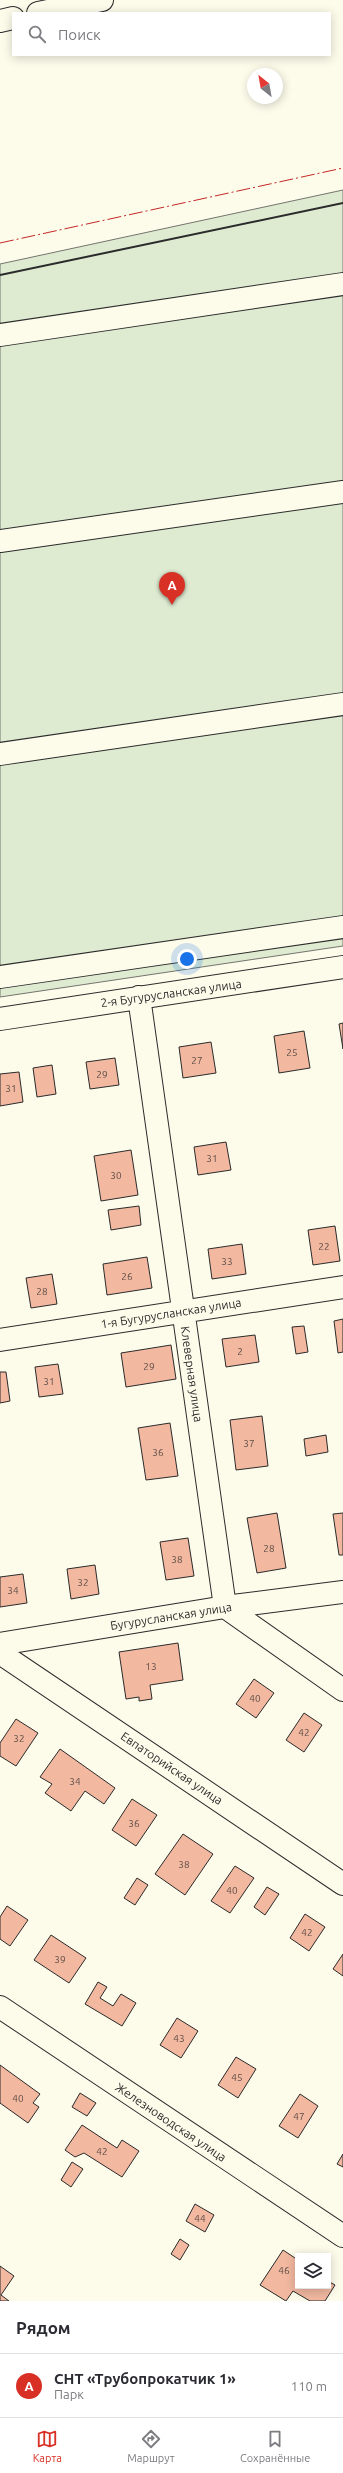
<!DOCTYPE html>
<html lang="ru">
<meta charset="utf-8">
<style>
body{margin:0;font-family:Ubuntu,sans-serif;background:#f7f7f7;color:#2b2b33}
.controls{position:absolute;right:12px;bottom:12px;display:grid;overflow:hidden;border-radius:0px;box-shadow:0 2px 10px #0003}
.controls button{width:36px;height:36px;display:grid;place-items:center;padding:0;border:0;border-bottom:1px solid #e1e1e2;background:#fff;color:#2b2b33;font:20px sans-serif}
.compass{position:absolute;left:247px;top:68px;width:36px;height:36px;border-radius:50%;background:#fff;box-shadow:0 2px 10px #0003;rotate:329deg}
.you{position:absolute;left:187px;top:959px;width:14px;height:14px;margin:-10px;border:3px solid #fff;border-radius:50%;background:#1a73e8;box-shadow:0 0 0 6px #1a73e833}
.badge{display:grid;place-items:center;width:26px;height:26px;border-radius:50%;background:#d93025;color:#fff;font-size:13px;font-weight:700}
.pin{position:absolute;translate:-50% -33px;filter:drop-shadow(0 1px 2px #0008)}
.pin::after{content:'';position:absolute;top:21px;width:14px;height:12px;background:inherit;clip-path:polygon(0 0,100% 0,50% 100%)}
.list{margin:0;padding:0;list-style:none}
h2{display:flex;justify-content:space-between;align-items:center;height:52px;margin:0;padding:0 16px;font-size:17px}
h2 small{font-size:13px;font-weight:400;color:#7c7c81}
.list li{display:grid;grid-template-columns:26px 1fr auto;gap:12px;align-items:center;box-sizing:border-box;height:64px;padding:0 16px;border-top:1px solid #e1e1e2}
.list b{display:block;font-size:15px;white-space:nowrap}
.list p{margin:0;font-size:13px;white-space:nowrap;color:#7c7c81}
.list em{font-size:13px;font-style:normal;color:#7c7c81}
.icon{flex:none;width:22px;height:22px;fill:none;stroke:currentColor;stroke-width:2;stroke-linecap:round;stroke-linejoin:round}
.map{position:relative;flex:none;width:343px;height:2301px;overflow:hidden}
.search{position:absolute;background:#fff;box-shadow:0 2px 10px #0003;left:12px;right:12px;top:12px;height:44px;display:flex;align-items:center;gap:10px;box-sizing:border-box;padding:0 14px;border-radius:0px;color:#7c7c81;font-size:15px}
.sheet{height:116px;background:#fff}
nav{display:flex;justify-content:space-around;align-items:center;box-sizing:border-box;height:56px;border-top:1px solid #e1e1e2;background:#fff;font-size:11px;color:#7c7c81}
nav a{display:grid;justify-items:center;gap:2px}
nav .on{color:#d93025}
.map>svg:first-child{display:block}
.green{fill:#deebd1;stroke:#74746e}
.building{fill:#f2b8a0;stroke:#2b2b2b}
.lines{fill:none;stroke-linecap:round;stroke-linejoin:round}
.minor-casing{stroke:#2b2b2b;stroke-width:24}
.minor{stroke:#fdfbea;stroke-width:22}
.wall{stroke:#2b2b2b;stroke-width:2}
.power{stroke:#c62828;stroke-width:1;stroke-dasharray:14 3 2 3;stroke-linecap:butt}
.labels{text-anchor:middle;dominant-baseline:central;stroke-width:3;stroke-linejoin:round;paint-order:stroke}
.number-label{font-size:10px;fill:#5d4e48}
.street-label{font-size:12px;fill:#2b2b2b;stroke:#fdfbea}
</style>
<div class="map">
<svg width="343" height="2301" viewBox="0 0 343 2301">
<rect width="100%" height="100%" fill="#fdfbea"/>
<path class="green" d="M 343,190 L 343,946 L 0,997 L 0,264 Z"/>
<path class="building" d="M 343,1023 L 343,1049 L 339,1024 Z
M 304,1031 L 310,1068 L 279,1073 L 274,1036 Z
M 211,1042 L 216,1073 L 183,1078 L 179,1047 Z
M 115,1058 L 119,1085 L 90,1089 L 86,1062 Z
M 52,1065 L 56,1094 L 37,1097 L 33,1068 Z
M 19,1072 L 23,1102 L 0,1106 L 0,1074 Z
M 226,1142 L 231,1170 L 198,1175 L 194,1147 Z
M 131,1150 L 138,1195 L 101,1201 L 94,1156 Z
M 139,1206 L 141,1225 L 111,1230 L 108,1210 Z
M 335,1226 L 340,1261 L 313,1265 L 308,1230 Z
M 242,1244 L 246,1274 L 212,1279 L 208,1249 Z
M 147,1257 L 152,1288 L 107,1295 L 103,1264 Z
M 52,1274 L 57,1304 L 31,1308 L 26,1278 Z
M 343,1319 L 343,1352 L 338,1353 L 334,1321 Z
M 304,1326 L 308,1352 L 296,1354 L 292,1327 Z
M 255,1335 L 259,1362 L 226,1367 L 222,1339 Z
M 171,1345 L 176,1379 L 126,1387 L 121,1353 Z
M 58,1364 L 63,1394 L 39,1397 L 35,1367 Z
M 0,1372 L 6,1372 L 10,1401 L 0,1403 Z
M 262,1416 L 268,1466 L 236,1470 L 230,1420 Z
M 170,1423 L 178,1476 L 146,1480 L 138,1428 Z
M 326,1435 L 328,1452 L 306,1456 L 304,1439 Z
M 277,1513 L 286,1568 L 257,1573 L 247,1518 Z
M 343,1513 L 343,1555 L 339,1555 L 333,1514 Z
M 188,1538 L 194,1576 L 166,1580 L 160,1542 Z
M 95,1565 L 99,1594 L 71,1599 L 67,1569 Z
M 23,1574 L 27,1603 L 0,1607 L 0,1577 Z
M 178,1643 L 183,1680 L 150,1685 L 152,1699 L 139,1701 L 139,1697 L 126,1699 L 119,1652 Z
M 254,1679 L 274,1693 L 256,1718 L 236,1704 Z
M 304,1713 L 322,1725 L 304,1752 L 286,1740 Z
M 16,1719 L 38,1733 L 16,1766 L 0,1756 L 0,1743 Z
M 60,1749 L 115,1788 L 104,1804 L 85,1791 L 71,1811 L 45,1793 L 52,1784 L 40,1777 Z
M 132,1799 L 157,1815 L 136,1846 L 112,1830 Z
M 183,1834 L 213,1854 L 185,1895 L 155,1874 Z
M 235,1866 L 254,1878 L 230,1913 L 211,1901 Z
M 137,1878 L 148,1885 L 135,1905 L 124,1898 Z
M 267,1887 L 279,1894 L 265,1915 L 254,1907 Z
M 7,1906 L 28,1920 L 10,1946 L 0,1939 L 0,1917 Z
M 305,1914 L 325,1927 L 309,1951 L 290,1938 Z
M 51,1935 L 86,1958 L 69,1983 L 34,1960 Z
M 343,1954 L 343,1976 L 333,1969 Z
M 98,1982 L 107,1987 L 100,1998 L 113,2006 L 121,1994 L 136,2003 L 122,2026 L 85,2004 Z
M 177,2018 L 198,2031 L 181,2058 L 160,2045 Z
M 236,2057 L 256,2069 L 238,2098 L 218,2085 Z
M 0,2065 L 40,2094 L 33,2103 L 39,2107 L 28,2123 L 0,2103 Z
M 80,2093 L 96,2103 L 87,2116 L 72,2107 Z
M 300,2094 L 318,2106 L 298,2138 L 279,2126 Z
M 82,2125 L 117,2148 L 122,2140 L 139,2151 L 122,2177 L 84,2153 L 75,2157 L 65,2150 Z
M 343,2154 L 343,2167 L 337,2164 Z
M 72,2162 L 83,2169 L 71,2187 L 61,2180 Z
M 195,2204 L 214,2215 L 205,2232 L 186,2221 Z
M 180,2239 L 189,2245 L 180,2260 L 171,2254 Z
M 283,2250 L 298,2260 L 298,2286 L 328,2286 L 328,2281 L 335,2285 L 325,2301 L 310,2301 L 293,2291 L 286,2301 L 260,2285 Z
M 0,2266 L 14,2276 L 1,2295 L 9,2301 L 0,2301 Z"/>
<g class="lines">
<defs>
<path id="minor" d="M 38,13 L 102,0
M 0,21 L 13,18
M 0,335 L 343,284
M 0,541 L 343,492
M 0,754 L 343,704
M 0,977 L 343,927
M 139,997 L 225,1607 L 343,1690
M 0,1019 L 343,967
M 0,1340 L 343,1287
M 0,1644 L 225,1607 L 343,1592
M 0,1653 L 343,1884
M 0,2007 L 343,2236"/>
</defs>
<use href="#minor" class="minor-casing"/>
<use href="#minor" class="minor"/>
<path class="wall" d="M 0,275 L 343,203"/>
<path class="power" d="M 0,243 L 343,168"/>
</g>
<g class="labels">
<g class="number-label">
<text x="292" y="1052">25</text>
<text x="197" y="1060">27</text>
<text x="102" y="1074">29</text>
<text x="11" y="1088">31</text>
<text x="212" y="1158">31</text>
<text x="116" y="1175">30</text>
<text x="324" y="1246">22</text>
<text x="227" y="1261">33</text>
<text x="127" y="1276">26</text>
<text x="42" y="1291">28</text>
<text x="240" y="1351">2</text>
<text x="149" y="1366">29</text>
<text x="49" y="1381">31</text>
<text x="249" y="1443">37</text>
<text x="158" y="1452">36</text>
<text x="269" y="1548">28</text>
<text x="177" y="1559">38</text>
<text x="83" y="1582">32</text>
<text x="13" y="1590">34</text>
<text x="151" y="1666">13</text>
<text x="255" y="1698">40</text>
<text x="304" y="1732">42</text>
<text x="19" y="1738">32</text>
<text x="75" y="1781">34</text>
<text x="134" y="1823">36</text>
<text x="184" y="1864">38</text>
<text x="232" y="1890">40</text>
<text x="307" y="1932">42</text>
<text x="60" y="1959">39</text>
<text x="179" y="2038">43</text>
<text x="237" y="2077">45</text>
<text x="18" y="2098">40</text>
<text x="299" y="2116">47</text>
<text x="102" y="2151">42</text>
<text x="200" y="2218">44</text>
<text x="284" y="2270">46</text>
</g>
<g class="street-label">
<text transform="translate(171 993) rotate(-8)">2-я Бугурусланская улица</text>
<text transform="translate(171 1313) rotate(-9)">1-я Бугурусланская улица</text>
<text transform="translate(192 1374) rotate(82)">Клеверная улица</text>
<text transform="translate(171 1616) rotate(-9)">Бугурусланская улица</text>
<text transform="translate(172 1768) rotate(34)">Евпаторийская улица</text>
<text transform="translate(171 2122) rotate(34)">Железноводская улица</text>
</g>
</g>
</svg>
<div class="controls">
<button><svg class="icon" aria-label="layers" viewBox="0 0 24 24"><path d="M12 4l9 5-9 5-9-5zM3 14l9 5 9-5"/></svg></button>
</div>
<svg class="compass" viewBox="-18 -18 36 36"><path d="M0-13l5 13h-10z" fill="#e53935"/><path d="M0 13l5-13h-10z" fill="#7c7c81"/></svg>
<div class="you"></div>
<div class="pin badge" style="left:172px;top:605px">A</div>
<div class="search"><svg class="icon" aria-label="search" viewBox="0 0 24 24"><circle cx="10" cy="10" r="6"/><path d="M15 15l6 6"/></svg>Поиск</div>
</div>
<section class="sheet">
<h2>Рядом<small></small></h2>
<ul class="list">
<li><span class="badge">A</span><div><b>СНТ «Трубопрокатчик 1»</b><p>Парк</p></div><em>110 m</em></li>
</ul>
</section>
<nav>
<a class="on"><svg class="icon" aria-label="map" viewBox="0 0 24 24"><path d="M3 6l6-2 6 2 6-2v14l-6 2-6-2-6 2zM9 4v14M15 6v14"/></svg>Карта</a>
<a><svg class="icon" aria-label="directions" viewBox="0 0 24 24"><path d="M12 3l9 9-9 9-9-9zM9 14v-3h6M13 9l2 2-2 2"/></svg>Маршрут</a>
<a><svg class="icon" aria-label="saved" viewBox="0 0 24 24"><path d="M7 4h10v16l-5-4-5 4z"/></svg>Сохранённые</a>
</nav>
